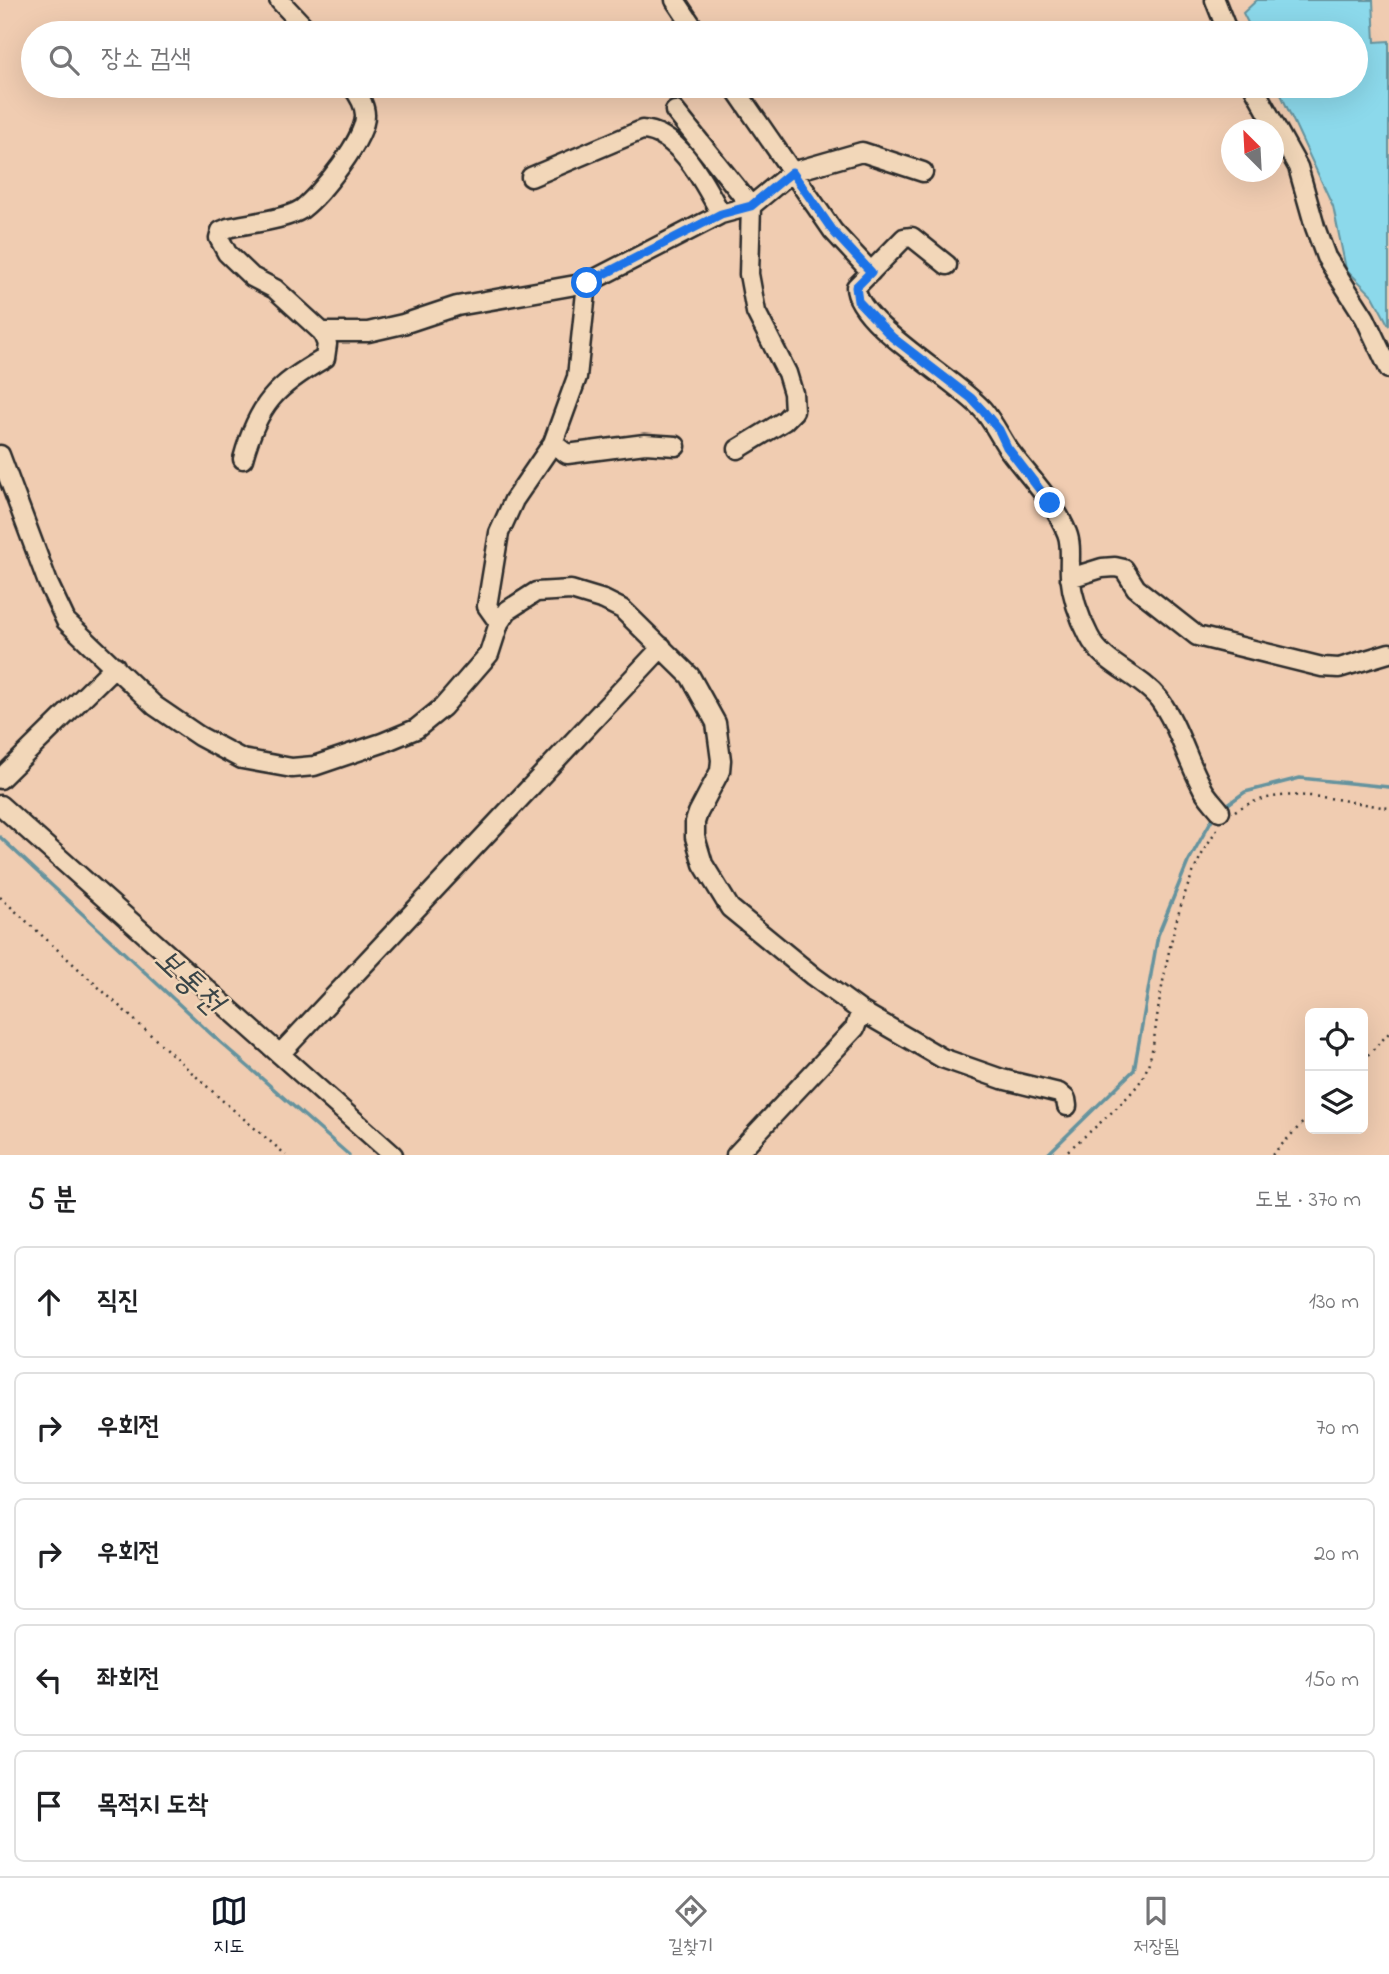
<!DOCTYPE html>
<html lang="ko">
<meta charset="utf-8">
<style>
body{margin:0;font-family:"Indie Flower","Poor Story",sans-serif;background:#f6f6f6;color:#202124}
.controls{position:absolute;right:21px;bottom:21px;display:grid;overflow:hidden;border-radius:10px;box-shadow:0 7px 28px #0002}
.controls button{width:63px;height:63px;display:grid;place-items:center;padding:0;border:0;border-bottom:2px solid #e0e0e0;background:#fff;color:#202124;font:35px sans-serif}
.compass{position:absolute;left:1221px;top:119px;width:63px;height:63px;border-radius:50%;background:#fff;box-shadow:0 7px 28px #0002;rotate:336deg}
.stop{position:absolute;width:21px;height:21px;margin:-16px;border:5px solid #1a73e8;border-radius:50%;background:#fff}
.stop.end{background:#1a73e8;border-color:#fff;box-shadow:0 2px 7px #0008}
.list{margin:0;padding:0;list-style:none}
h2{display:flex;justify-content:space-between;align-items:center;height:91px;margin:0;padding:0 28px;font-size:30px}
h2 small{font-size:23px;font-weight:400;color:#757577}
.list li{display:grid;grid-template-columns:46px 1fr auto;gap:21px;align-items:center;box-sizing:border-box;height:112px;margin:0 14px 14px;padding:0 14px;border:2px solid #e0e0e0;border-radius:10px}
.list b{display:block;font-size:26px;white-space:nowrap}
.list em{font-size:23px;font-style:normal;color:#757577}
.icon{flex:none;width:38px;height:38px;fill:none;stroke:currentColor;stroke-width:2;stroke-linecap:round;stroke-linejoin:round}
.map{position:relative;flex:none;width:1389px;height:1155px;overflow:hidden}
.search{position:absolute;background:#fff;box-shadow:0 7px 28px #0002;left:21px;right:21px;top:21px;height:77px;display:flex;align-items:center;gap:18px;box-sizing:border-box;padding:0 24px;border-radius:38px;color:#757577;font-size:26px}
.sheet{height:721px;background:#fff}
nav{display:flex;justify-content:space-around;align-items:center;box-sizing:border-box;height:98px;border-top:2px solid #e0e0e0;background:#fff;font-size:19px;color:#757577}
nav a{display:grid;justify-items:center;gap:4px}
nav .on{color:#111827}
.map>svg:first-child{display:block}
.water{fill:#8cd9eb;stroke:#65939e;stroke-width:2}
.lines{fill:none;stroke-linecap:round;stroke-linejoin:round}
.stream{stroke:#65939e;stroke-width:3.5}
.minor-casing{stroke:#2b2b2b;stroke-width:23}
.path{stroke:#2b2b2b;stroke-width:2.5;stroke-dasharray:2 5;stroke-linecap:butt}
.minor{stroke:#f2d7b9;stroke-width:18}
.route{stroke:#1a73e8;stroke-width:9}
.labels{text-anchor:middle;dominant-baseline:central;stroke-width:5;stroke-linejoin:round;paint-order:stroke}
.water-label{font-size:33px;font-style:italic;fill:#3a4548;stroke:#f2d7b9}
</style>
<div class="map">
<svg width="1389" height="1155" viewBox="0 0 1389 1155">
<rect width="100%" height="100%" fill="#f0ccb1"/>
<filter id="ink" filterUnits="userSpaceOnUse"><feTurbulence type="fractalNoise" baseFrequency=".0143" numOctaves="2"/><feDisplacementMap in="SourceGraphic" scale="14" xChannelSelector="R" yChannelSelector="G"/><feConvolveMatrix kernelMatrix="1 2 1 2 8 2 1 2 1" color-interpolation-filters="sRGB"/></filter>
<g filter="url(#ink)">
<path class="water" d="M 1257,0 L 1373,0 L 1375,42 L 1389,41 L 1389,326 L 1373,296 L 1346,269 L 1333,206 L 1277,86 L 1356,86 L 1356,33 L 1253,33 L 1243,13 Z"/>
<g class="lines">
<path class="stream" d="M 1224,807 L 1245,792 L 1300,778 L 1389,787
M 0,837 L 211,1034 L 349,1155
M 1047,1155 L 1134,1070 L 1158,935 L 1188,862 L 1215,814"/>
<defs>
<path id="minor" d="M 279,0 L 310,33
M 675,0 L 697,33
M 1215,0 L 1228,33
M 733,86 L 833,231 L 871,272
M 1253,86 L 1298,167 L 1315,227 L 1326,257 L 1365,318 L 1389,369
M 531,177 L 642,130 C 679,131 705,185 721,214
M 947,265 L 912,237 L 904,238 L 856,287 C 856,323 957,380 983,410 C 994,423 1000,437 1009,450 C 1028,476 1055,502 1067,533 C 1072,545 1069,562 1070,575 C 1072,596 1079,617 1089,636 C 1103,665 1139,674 1159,699 C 1178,725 1186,757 1201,785 C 1205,795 1213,802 1220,811
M 322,332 L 368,332 L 403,324 L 457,306 L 587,283 L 721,214 L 751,206 L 675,111
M 553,443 L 567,454 L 645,444 L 676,446
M 738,449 L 784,421 L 794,411 L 793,393 L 787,373 L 756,312 L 749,274 L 751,206 L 792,172 L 862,152 L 923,172
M 0,455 L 48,583 L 66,621 L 155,706 L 199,736 L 242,759 L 292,768 L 314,766 L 382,743 L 416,729 L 443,707 L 489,654 L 499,623 L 508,610 L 536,592 L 571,590 L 604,600 L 622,609 L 690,676 L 716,723 L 721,760 L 720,771 L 698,813 L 695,822 L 695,837 L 703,864 L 730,908 L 813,976 L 861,1011 L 942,1058 L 1002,1079 L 1059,1093 L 1066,1099 L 1067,1106
M 243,459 C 258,404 276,386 325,358 L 327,344 L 322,332 L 275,289 L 252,277 L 227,253 L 219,238 L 221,231 L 228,228 C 248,223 285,220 302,209 C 320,195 366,139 365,115 C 365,105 358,94 352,86
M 1070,578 L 1102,568 L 1115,567 L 1124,569 L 1136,588 L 1197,636 L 1322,667 L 1339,668 L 1389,653
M 499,623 L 487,606 L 499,533 L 514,500 L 553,443 L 577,377 L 587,283
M 0,779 L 115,666
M 0,805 L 393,1155
M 280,1054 L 662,647
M 736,1155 L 855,1028 L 861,1011"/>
</defs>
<use href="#minor" class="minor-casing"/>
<path class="path" d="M 1235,811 C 1280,782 1339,801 1389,808
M 0,897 L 223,1101 L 286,1155
M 1363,1060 L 1389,1033
M 1063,1155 C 1083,1137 1131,1099 1143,1077 C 1154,1056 1155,1027 1159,1004 C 1170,941 1182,878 1220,825
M 1272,1155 L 1310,1115"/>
<use href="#minor" class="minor"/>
</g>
</g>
<g class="lines" filter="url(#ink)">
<path class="route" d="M 587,283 L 721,214 L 751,206 L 792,172 L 833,231 L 871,272 L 856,287 L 858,301 L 892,337 L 971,398 L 984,412 L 999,430 L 1007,447 L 1050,503"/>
</g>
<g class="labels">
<g class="water-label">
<text transform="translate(188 982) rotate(43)">보통천</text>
</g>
</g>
</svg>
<div class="controls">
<button><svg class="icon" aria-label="locate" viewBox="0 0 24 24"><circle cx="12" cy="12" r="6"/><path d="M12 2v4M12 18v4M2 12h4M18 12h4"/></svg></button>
<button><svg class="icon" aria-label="layers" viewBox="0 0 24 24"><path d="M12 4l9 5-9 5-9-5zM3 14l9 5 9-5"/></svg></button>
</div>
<svg class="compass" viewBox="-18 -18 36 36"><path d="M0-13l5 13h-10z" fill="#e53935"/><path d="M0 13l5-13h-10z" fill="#757577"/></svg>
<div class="stop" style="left:587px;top:283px"></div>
<div class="stop end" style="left:1050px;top:503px"></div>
<div class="search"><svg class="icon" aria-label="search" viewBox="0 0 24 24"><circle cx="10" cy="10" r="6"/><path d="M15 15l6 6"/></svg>장소 검색</div>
</div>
<section class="sheet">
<h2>5 분<small>도보 · 370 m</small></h2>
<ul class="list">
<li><svg class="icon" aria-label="ahead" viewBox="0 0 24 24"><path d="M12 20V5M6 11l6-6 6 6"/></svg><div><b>직진</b></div><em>130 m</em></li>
<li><svg class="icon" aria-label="right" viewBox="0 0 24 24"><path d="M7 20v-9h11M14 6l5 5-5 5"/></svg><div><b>우회전</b></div><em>70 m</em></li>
<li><svg class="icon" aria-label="right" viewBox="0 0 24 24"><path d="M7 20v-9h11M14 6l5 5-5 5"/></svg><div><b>우회전</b></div><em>20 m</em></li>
<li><svg class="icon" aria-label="left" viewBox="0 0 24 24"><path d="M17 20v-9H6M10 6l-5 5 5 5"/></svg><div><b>좌회전</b></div><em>150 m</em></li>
<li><svg class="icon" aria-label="arrive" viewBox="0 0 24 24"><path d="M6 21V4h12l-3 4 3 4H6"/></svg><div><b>목적지 도착</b></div></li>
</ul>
</section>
<nav>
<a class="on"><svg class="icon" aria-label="map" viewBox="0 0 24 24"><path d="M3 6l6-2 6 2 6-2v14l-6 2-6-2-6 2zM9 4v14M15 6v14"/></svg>지도</a>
<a><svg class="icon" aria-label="directions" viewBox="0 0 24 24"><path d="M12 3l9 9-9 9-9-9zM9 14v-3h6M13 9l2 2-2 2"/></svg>길찾기</a>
<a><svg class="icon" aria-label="saved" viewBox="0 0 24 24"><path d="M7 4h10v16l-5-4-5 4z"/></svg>저장됨</a>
</nav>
